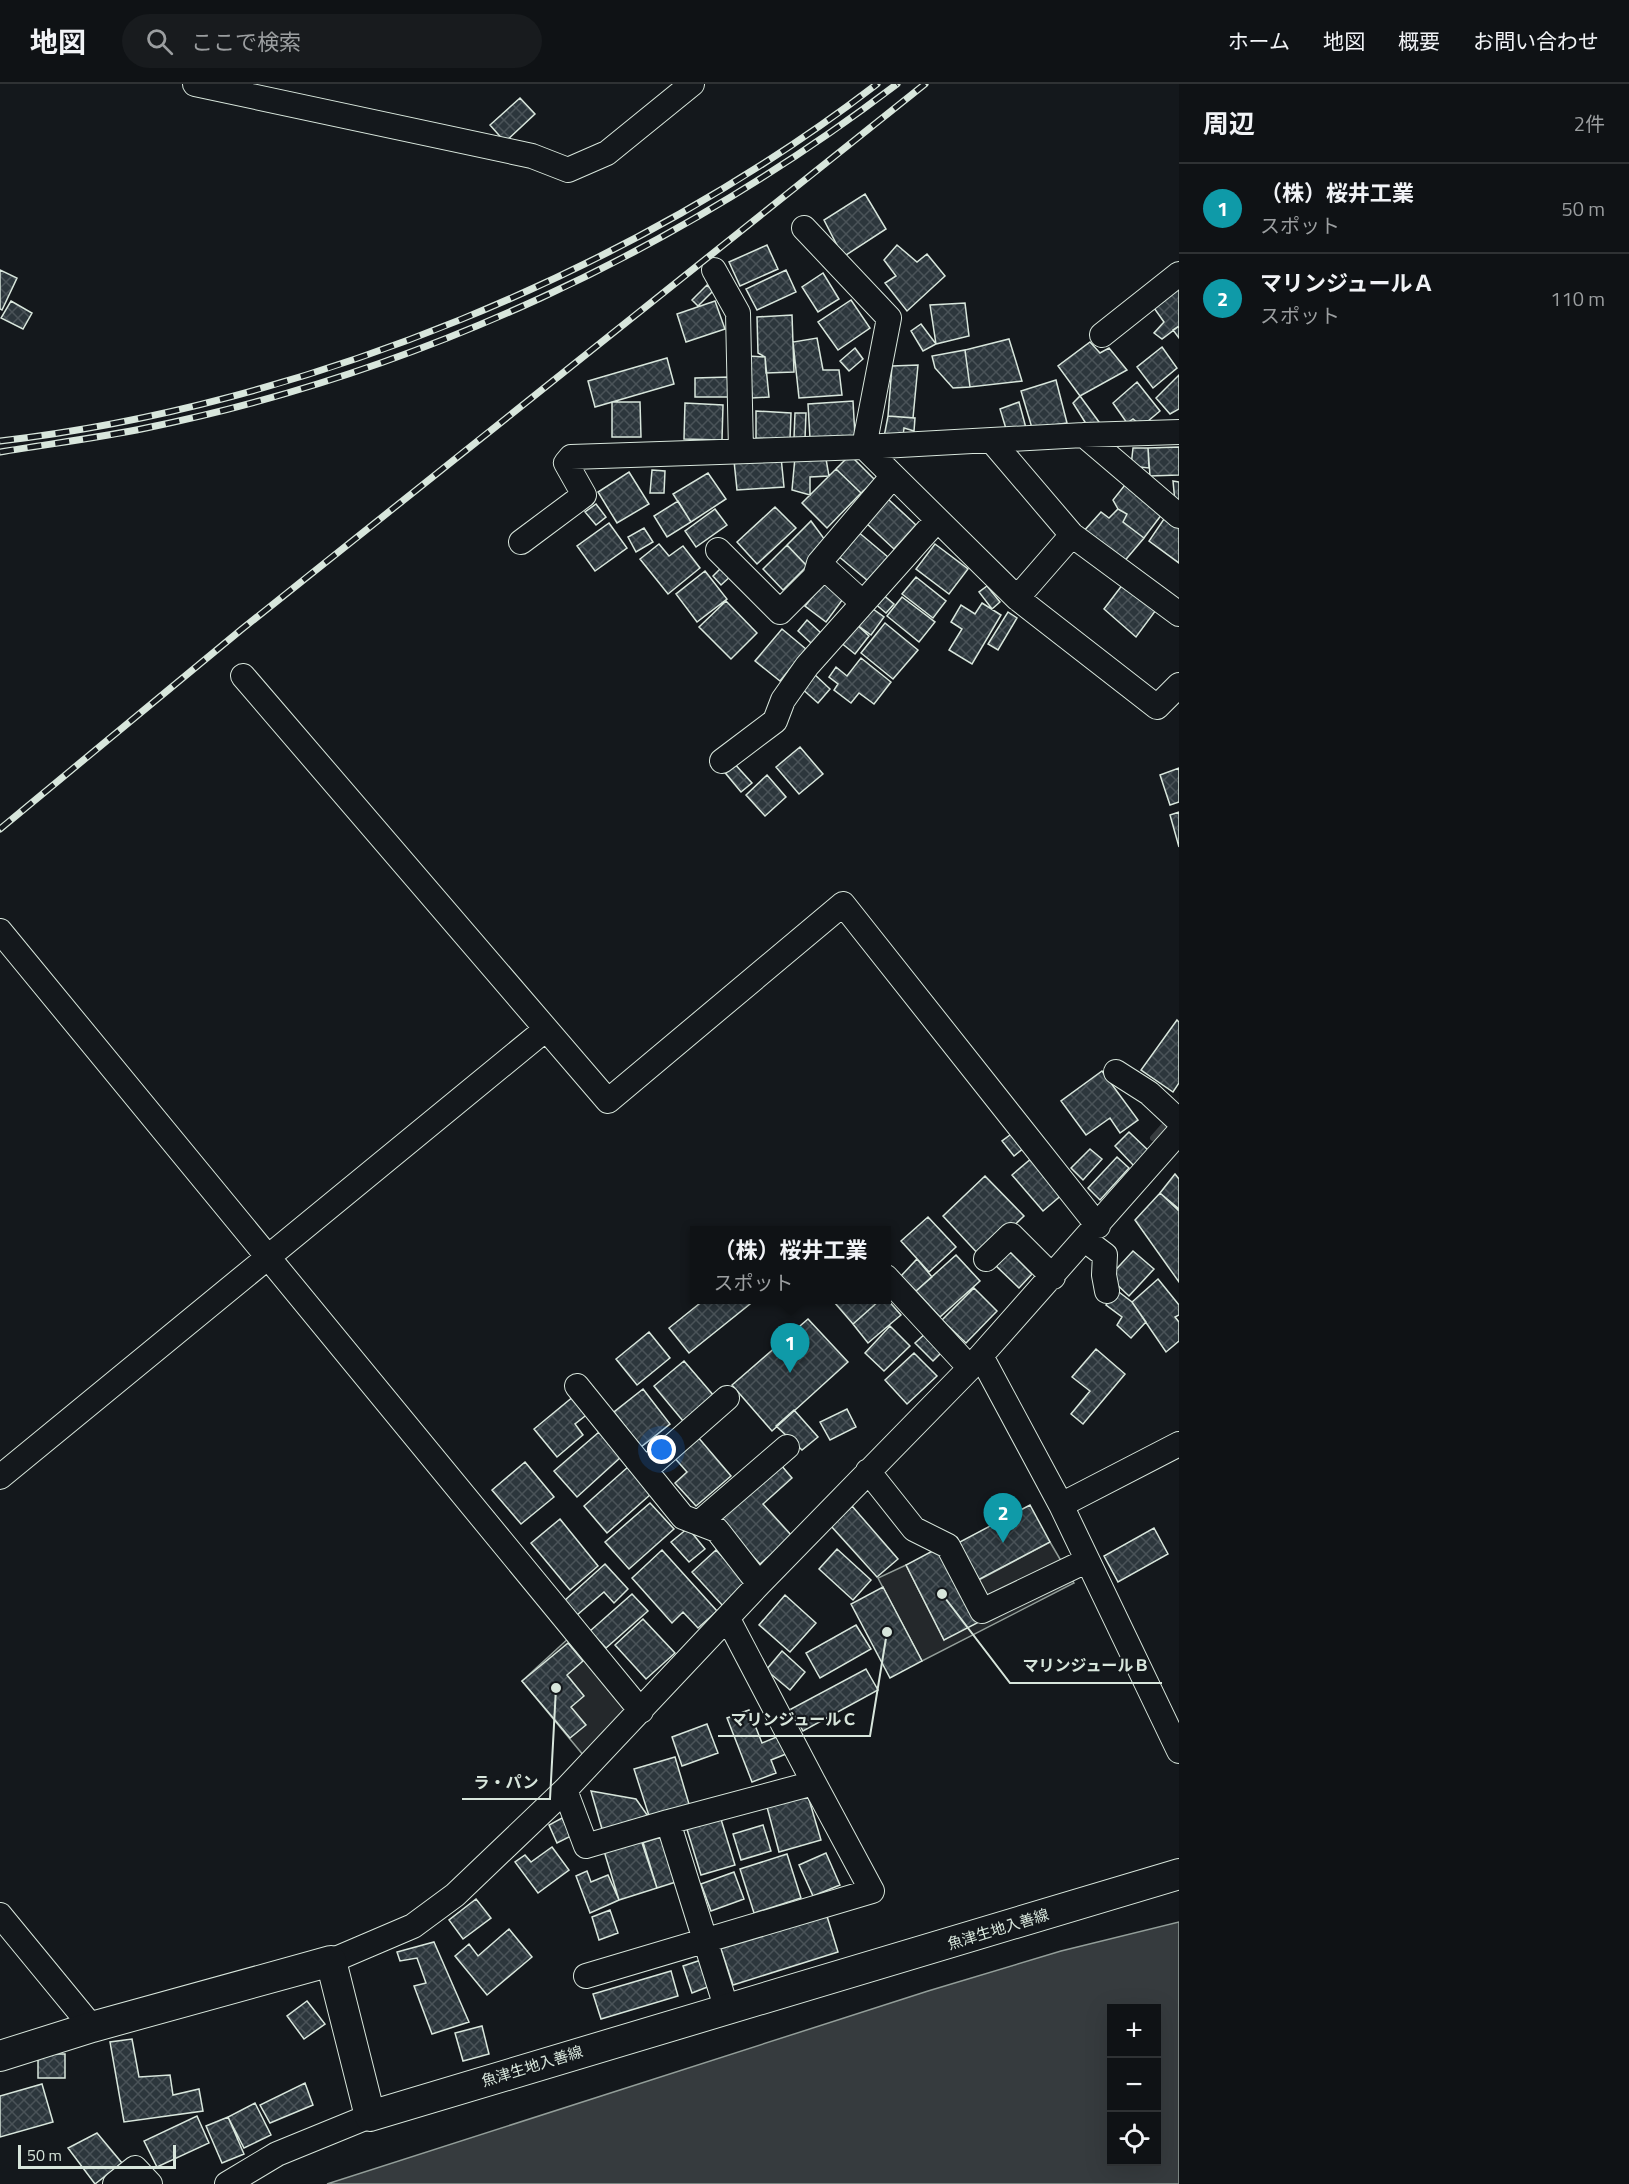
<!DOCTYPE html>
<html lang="ja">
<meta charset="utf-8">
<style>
body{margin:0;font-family:"Titillium Web","Noto Sans JP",sans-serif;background:#181b1e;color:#f1f3f6}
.controls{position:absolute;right:18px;bottom:18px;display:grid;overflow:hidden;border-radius:0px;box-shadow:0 6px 24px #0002}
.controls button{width:54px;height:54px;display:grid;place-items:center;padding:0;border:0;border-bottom:2px solid #2f3234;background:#0f1215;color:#f1f3f6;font:30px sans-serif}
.scale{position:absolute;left:18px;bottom:15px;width:158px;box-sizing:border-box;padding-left:6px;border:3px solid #d8e6dc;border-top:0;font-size:16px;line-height:21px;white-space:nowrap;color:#d8e6dc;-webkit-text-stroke:4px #14181c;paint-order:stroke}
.you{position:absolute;left:662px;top:1366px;width:21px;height:21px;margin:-15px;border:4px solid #fff;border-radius:50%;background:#1a73e8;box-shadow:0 0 0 9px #1a73e833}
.badge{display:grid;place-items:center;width:39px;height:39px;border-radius:50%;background:#db2777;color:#fff;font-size:20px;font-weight:700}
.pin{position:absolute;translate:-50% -50px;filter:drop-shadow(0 2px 3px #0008)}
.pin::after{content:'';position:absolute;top:32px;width:21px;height:18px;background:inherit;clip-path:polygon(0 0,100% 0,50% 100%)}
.popup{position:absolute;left:690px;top:1142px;width:201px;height:78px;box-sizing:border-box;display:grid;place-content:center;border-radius:0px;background:#0f1215;filter:drop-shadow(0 2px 4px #0005);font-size:20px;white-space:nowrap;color:#9b9ea0}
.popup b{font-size:22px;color:#f1f3f6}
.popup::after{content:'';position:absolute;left:50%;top:100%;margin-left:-12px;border:12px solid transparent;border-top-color:#0f1215}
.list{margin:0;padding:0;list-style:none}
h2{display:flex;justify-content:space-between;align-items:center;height:78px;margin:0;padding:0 24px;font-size:26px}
h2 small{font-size:20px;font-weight:400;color:#9b9ea0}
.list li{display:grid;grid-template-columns:39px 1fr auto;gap:18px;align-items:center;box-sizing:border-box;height:90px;padding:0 24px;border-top:2px solid #2f3234}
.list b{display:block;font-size:22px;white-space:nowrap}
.list p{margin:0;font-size:20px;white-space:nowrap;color:#9b9ea0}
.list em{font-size:20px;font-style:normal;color:#9b9ea0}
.icon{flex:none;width:33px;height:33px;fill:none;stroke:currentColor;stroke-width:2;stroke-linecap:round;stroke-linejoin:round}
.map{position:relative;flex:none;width:1179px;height:2100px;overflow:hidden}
header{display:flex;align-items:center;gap:36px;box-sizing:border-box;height:84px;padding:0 30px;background:#0f1215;border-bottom:2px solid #2f3234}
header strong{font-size:28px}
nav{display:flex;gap:33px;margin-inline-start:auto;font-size:21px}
.search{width:420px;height:54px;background:#181b1e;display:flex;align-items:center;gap:15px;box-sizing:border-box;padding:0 21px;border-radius:33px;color:#9b9ea0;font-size:22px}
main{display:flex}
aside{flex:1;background:#0f1215}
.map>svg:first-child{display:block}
.parking{fill:#24282b;stroke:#939e99;stroke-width:1.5}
.water{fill:#363b3e;stroke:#939e99;stroke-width:1.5;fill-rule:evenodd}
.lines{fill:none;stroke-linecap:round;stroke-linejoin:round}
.stream{stroke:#363b3e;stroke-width:6}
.building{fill:url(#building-cross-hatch);stroke:#d8e6dc;stroke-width:1.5}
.minor-casing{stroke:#d8e6dc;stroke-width:26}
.major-casing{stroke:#d8e6dc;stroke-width:32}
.minor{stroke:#14181c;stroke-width:24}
.major{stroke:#14181c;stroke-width:30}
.rail-casing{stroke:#d8e6dc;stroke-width:7}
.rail{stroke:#14181c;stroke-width:4.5;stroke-dasharray:14;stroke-linecap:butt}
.labels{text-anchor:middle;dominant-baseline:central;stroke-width:4.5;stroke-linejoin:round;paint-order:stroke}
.street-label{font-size:15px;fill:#d8e6dc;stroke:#14181c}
.leader{fill:none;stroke:#d8e6dc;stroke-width:2}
.callout-dot{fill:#d8e6dc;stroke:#14181c;stroke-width:2}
.callout-label{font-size:16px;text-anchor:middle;font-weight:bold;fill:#d8e6dc;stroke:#14181c;stroke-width:4.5;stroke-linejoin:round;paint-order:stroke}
</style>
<header>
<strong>地図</strong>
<div class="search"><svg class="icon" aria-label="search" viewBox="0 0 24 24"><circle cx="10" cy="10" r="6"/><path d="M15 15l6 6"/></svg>ここで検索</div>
<nav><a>ホーム</a><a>地図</a><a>概要</a><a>お問い合わせ</a></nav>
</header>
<main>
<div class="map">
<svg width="1179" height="2100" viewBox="0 0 1179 2100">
<defs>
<pattern id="building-cross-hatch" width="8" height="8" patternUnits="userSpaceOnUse" patternTransform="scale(1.5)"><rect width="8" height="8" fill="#2c363c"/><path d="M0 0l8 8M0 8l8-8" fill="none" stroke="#4a5358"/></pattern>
</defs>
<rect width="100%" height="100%" fill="#14181c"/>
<path class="parking" d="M 1050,1458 L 1074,1499 L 922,1577 L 878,1494 L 906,1481 L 944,1556 L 977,1497 Z
M 571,1552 L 626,1624 L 584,1672 L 522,1597 Z"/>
<path class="water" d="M 1179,1838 L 1179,2100 L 327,2100 L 928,1907 L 1061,1867 ZM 1112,1924 L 1156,1924 L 1156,2078 L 1112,2078 Z"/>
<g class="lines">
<path class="stream" d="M 1153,1054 L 1169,1036"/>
</g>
<path class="building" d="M 520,14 L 535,30 L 505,58 L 490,41 Z
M 865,110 L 886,145 L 843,173 L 824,136 Z
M 767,161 L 778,185 L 740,202 L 729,178 Z
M 897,161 L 917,178 L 927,170 L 945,192 L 907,227 L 885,199 L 896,192 L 884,176 Z
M 0,186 L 17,194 L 2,226 L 0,225 Z
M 786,186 L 796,208 L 757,226 L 746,205 Z
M 823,189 L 839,215 L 818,228 L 802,203 Z
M 707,201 L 713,207 L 698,222 L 692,216 Z
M 1179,203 L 1179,242 L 1162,255 L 1154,249 L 1164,238 L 1154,224 Z
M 851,216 L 870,244 L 838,266 L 818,238 Z
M 11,217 L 32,229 L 23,245 L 1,234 Z
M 715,217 L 725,245 L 686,258 L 677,230 Z
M 965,219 L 969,252 L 936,260 L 930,221 Z
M 792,231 L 794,288 L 766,289 L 765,273 L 758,269 L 757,233 Z
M 921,240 L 936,260 L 923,267 L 911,247 Z
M 1179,242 L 1179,254 L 1173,246 Z
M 817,254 L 823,286 L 839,286 L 842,311 L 799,314 L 793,258 Z
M 1009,255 L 1022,297 L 970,303 L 965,266 Z
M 1090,258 L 1100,269 L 1109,264 L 1127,286 L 1080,312 L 1058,282 Z
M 1162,263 L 1177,284 L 1153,304 L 1137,283 Z
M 855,264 L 863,275 L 849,287 L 840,277 Z
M 965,266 L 970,303 L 953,304 L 935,284 L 932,272 Z
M 749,272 L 765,273 L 769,313 L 752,314 Z
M 667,274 L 674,300 L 595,323 L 588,297 Z
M 918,281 L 913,334 L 888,332 L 892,282 Z
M 1179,291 L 1179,325 L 1170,330 L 1156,314 Z
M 729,293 L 730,313 L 695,313 L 695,294 Z
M 1056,296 L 1067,339 L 1032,344 L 1021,307 Z
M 1137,298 L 1160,327 L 1142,342 L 1133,335 L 1127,339 L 1113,319 Z
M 1080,312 L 1099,338 L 1090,346 L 1073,319 Z
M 853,317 L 855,352 L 810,354 L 808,320 Z
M 612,318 L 640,318 L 641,353 L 612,353 Z
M 1019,318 L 1026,344 L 1007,348 L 1000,325 Z
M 685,319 L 723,321 L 722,356 L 684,355 Z
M 756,327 L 791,329 L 790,356 L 756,354 Z
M 795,329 L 806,329 L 805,355 L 794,354 Z
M 888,332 L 915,334 L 914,347 L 904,344 L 903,352 L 884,353 Z
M 1179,363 L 1179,391 L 1150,392 L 1148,364 Z
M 1133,364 L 1148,364 L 1149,384 L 1131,382 Z
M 850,371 L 875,396 L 861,409 L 836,385 Z
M 781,373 L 784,403 L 737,406 L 734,377 Z
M 795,373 L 826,375 L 829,392 L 810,393 L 810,411 L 792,406 Z
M 836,385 L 861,409 L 827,444 L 802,419 Z
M 652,386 L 665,387 L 664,409 L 650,409 Z
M 629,388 L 649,420 L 617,439 L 598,408 Z
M 708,389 L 726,415 L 691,438 L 673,410 Z
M 1128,397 L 1162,430 L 1144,454 L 1123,438 L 1127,430 L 1118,425 L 1113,416 Z
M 1173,397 L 1179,398 L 1179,421 L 1175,418 Z
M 888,415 L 916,441 L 894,465 L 865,438 Z
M 678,417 L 691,438 L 667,453 L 654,432 Z
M 596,420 L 606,433 L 596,441 L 585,428 Z
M 775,423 L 796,444 L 757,480 L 737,458 Z
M 715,425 L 727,441 L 696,463 L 685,447 Z
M 1118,425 L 1127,430 L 1123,438 L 1144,454 L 1122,480 L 1083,448 L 1101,428 L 1109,434 Z
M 1166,432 L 1179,442 L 1179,479 L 1149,457 Z
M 811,437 L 825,456 L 807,482 L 787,461 Z
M 609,439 L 627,464 L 595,487 L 577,462 Z
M 644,444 L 653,458 L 636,468 L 628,453 Z
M 857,447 L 888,473 L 868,497 L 837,471 Z
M 659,460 L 669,472 L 683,462 L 700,484 L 668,510 L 640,475 Z
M 935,460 L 968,485 L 949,510 L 916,485 Z
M 787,461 L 807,482 L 783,506 L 763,485 Z
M 723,482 L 732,491 L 721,501 L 713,492 Z
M 705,487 L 727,515 L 697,538 L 676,510 Z
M 916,493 L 946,517 L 933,534 L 902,510 Z
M 826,496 L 846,511 L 826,538 L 805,522 Z
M 1123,500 L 1156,526 L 1136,553 L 1104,525 Z
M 987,502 L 1000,518 L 992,525 L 979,508 Z
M 881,509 L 894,520 L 886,529 L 873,518 Z
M 902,513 L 935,538 L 919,558 L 887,532 Z
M 726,517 L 757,549 L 731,575 L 699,543 Z
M 982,519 L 1001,531 L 972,580 L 949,566 L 962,545 L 951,538 L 961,521 L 975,530 Z
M 869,522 L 884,533 L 871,551 L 856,540 Z
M 1008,528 L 1017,534 L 998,566 L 988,560 Z
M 807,536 L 821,549 L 812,560 L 798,547 Z
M 885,539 L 918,566 L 893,595 L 861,569 Z
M 856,540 L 869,552 L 855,570 L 840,558 Z
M 782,545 L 806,565 L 780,597 L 755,577 Z
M 861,574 L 891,598 L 874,620 L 859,609 L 851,619 L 834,606 L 838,600 L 829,593 L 836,583 L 847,592 Z
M 813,589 L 830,605 L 818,619 L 800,603 Z
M 800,663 L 823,690 L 799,710 L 776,683 Z
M 732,677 L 752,699 L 741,708 L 722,685 Z
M 1179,684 L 1179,718 L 1170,721 L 1160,691 Z
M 767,691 L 786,713 L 765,732 L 746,711 Z
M 1179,728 L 1179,763 L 1170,731 Z
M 1177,936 L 1179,938 L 1179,999 L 1173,1008 L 1141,986 Z
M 1102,987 L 1138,1036 L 1120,1049 L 1110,1034 L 1086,1051 L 1061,1017 Z
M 1014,1048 L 1025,1063 L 1014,1072 L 1002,1057 Z
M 1129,1048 L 1150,1068 L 1135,1083 L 1115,1062 Z
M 1090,1065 L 1102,1075 L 1083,1096 L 1071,1084 Z
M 1033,1073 L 1064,1109 L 1043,1127 L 1012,1091 Z
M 1117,1073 L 1129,1084 L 1100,1116 L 1088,1104 Z
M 1175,1090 L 1179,1095 L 1179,1125 L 1160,1109 Z
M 985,1092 L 1024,1132 L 981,1173 L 943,1132 Z
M 1160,1109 L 1179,1127 L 1179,1198 L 1135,1136 Z
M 928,1133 L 956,1163 L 929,1188 L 901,1157 Z
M 1008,1166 L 1032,1190 L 1019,1204 L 994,1180 Z
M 1133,1167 L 1154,1185 L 1129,1212 L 1109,1193 Z
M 956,1171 L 980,1197 L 940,1233 L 916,1207 Z
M 917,1175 L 932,1193 L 916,1207 L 901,1192 Z
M 1158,1195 L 1179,1221 L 1179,1231 L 1175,1233 L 1179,1238 L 1179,1257 L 1166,1268 L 1132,1218 Z
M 974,1204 L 997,1227 L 966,1259 L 942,1236 Z
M 1115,1205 L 1132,1218 L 1146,1238 L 1131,1254 L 1117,1241 L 1122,1233 L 1106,1221 Z
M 886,1214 L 901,1231 L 868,1259 L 853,1240 L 880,1216 Z
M 704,1216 L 755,1216 L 689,1269 L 669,1244 Z
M 839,1216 L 880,1216 L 853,1240 L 835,1219 Z
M 808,1235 L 848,1278 L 772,1347 L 732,1301 Z
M 890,1242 L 910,1262 L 884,1287 L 865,1269 Z
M 649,1248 L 670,1274 L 637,1301 L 616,1275 Z
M 927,1248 L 944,1266 L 933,1277 L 915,1259 Z
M 1096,1265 L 1125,1290 L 1083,1340 L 1071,1330 L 1090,1307 L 1072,1293 Z
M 914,1269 L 937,1292 L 907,1320 L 885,1296 Z
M 684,1277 L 714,1312 L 683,1337 L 654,1302 Z
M 643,1305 L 670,1340 L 641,1363 L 614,1328 Z
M 574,1312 L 589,1329 L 575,1340 L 583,1351 L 557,1373 L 534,1345 Z
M 847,1325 L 856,1343 L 830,1356 L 820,1338 Z
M 794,1326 L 818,1353 L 802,1366 L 776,1342 Z
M 599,1348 L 621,1373 L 577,1413 L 554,1387 Z
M 697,1352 L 731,1392 L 696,1422 L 675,1399 L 687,1388 L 673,1372 Z
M 525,1378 L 554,1413 L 521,1440 L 492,1406 Z
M 781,1381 L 792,1394 L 763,1420 L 792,1452 L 760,1480 L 720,1436 Z
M 628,1383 L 651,1410 L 607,1449 L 584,1422 Z
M 650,1419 L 674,1445 L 629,1485 L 605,1458 Z
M 1030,1421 L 1050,1458 L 976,1497 L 956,1460 Z
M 852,1422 L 898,1475 L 877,1493 L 831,1442 Z
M 560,1435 L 598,1482 L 570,1506 L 531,1459 Z
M 688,1444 L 705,1465 L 689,1478 L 671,1458 Z
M 1154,1444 L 1168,1470 L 1118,1498 L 1104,1472 Z
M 940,1463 L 979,1538 L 944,1556 L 906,1481 Z
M 837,1465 L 871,1496 L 853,1516 L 819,1485 Z
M 662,1466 L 717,1527 L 698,1544 L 683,1528 L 672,1539 L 632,1494 Z
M 716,1466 L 747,1499 L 723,1522 L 692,1488 Z
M 605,1480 L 628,1505 L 614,1519 L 604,1508 L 577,1531 L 564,1517 Z
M 883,1503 L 922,1577 L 890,1594 L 851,1520 Z
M 632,1510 L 648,1527 L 606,1564 L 590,1547 Z
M 785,1511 L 816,1539 L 790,1568 L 759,1541 Z
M 643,1535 L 675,1569 L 646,1595 L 615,1561 Z
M 856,1541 L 871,1565 L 820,1594 L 806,1569 Z
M 568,1559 L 583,1577 L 567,1591 L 584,1612 L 571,1623 L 586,1641 L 570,1654 L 522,1597 Z
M 782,1567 L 805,1588 L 790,1606 L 766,1586 Z
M 866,1585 L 878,1606 L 803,1647 L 791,1625 Z
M 749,1626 L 762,1659 L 779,1652 L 786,1670 L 771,1676 L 776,1689 L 752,1698 L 727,1634 Z
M 707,1640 L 718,1669 L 682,1682 L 672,1653 Z
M 675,1673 L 689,1720 L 650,1735 L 634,1685 Z
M 591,1707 L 636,1715 L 650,1735 L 602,1745 Z
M 808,1712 L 821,1756 L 779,1768 L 767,1723 Z
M 720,1732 L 735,1781 L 701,1791 L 686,1742 Z
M 562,1734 L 571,1752 L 557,1759 L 549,1741 Z
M 763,1741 L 771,1767 L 741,1776 L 733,1750 Z
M 664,1752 L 679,1797 L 657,1804 L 642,1759 Z
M 642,1755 L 657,1804 L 619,1816 L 604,1767 Z
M 552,1763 L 569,1786 L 538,1809 L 515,1778 L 525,1771 L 531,1778 Z
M 826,1769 L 840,1801 L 813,1812 L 799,1781 Z
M 787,1770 L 801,1814 L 754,1829 L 740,1785 Z
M 587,1787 L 591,1798 L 608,1791 L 619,1816 L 590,1829 L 576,1792 Z
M 734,1788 L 744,1815 L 711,1827 L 701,1800 Z
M 476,1815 L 491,1834 L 463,1855 L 449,1836 Z
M 610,1826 L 618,1849 L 599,1856 L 592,1833 Z
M 826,1829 L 838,1868 L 733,1901 L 720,1862 Z
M 509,1845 L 532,1873 L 487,1911 L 455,1872 L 469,1860 L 478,1872 Z
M 434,1858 L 469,1938 L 432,1950 L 414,1902 L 426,1899 L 417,1874 L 400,1877 L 397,1868 Z
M 701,1876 L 710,1902 L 692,1909 L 683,1882 Z
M 671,1887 L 678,1912 L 601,1935 L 593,1910 Z
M 307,1917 L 325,1940 L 304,1955 L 287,1932 Z
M 482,1942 L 489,1970 L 463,1977 L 455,1949 Z
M 132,1955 L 139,1993 L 170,1991 L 173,2011 L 199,2005 L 203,2027 L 124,2038 L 110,1958 Z
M 38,1970 L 65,1970 L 65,1994 L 38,1994 Z
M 305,1999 L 313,2021 L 270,2039 L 260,2021 Z
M 42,2000 L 53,2038 L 0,2053 L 0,2012 Z
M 255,2019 L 271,2051 L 244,2064 L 228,2033 Z
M 197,2032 L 209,2059 L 157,2083 L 144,2057 Z
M 228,2033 L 244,2070 L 222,2079 L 206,2042 Z
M 97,2049 L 122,2079 L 95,2100 L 68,2064 Z"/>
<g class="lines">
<defs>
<path id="minor" d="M 195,0 L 532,72 L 568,86 L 607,69 L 692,0
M 804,144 L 889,234 L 864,363 L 1017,514
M 714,186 L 738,229 L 741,367
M 1102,251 L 1179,190
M 1084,351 L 1179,432
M 991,356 L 1072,451
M 521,458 L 584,411 L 566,379 L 571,373 L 864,363 L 1084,351 L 1179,348
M 718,466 L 780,528 L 815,493 L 819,479
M 863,519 L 819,479 L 892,393
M 1179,530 L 1072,451 L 1017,514 L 1157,623 L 1179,601
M 243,592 L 608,1017 L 843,820 L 1098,1142
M 722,677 L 775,637 L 783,616 L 807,582 L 937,436
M 0,847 L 641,1627
M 1116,988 L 1149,1009 L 1179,1037
M 1085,1156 L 1105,1171 L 1104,1191 L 1107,1207
M 986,1175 L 1011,1151 L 1053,1193
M 886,1193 L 970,1284
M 981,1272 L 1061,1421 L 1179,1667
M 577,1302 L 683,1433 L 717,1446 L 759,1500
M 645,1386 L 727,1314
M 868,1387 L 914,1445 L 948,1462 L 982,1527 L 1086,1477
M 0,1393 L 546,945
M 1061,1421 L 1179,1360
M 700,1438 L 787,1363
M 565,1706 L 586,1762 L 668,1738
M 0,1831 L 92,1943
M 331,1877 L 413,1842 L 455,1811 L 565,1706 L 759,1500 L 970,1284 L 1179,1048
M 586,1892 L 872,1807 L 814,1699
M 727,1926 L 668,1738 L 814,1699 L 728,1535
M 115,2100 L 135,2084 L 150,2100
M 227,2100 L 277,2070 L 370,2032"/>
<path id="major" d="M 0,1972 L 92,1943 L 331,1877 L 370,2032 L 1179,1790"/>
</defs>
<use href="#minor" class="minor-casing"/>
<use href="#major" class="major-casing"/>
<use href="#minor" class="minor"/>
<use href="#major" class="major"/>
<defs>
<path id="rail" d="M 0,357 C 304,322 635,186 877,0
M 0,368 C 48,360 98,354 146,344 C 417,289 677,167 897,0
M 0,745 L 242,545 L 925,0"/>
</defs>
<use href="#rail" class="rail-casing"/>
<use href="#rail" class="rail"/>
</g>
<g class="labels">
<g class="street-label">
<text transform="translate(998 1845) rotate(-17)">魚津生地入善線</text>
<text transform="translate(532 1982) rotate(-17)">魚津生地入善線</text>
</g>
</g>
<path class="leader" d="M942 1510L1010 1599H1162M887 1548L870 1652H718M556 1604L550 1715H462"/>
<g class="callout-dot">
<circle cx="942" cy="1510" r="6"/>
<circle cx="887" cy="1548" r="6"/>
<circle cx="556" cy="1604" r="6"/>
</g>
<g class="callout-label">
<text x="1086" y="1587">マリンジュールＢ</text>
<text x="794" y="1641">マリンジュールＣ</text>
<text x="506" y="1704">ラ・パン</text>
</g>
</svg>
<div class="controls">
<button>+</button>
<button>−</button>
<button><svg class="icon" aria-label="locate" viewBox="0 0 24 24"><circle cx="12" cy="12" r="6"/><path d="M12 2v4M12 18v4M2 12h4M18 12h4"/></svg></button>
</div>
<div class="scale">50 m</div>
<div class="you"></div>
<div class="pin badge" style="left:790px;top:1289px;background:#0f9aa8">1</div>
<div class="popup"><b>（株）桜井工業</b>スポット</div>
<div class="pin badge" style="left:1003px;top:1459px;background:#0f9aa8">2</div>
</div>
<aside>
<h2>周辺<small>2件</small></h2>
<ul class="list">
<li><span class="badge" style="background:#0f9aa8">1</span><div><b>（株）桜井工業</b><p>スポット</p></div><em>50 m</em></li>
<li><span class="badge" style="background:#0f9aa8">2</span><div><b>マリンジュールＡ</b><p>スポット</p></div><em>110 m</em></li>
</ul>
</aside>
</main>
